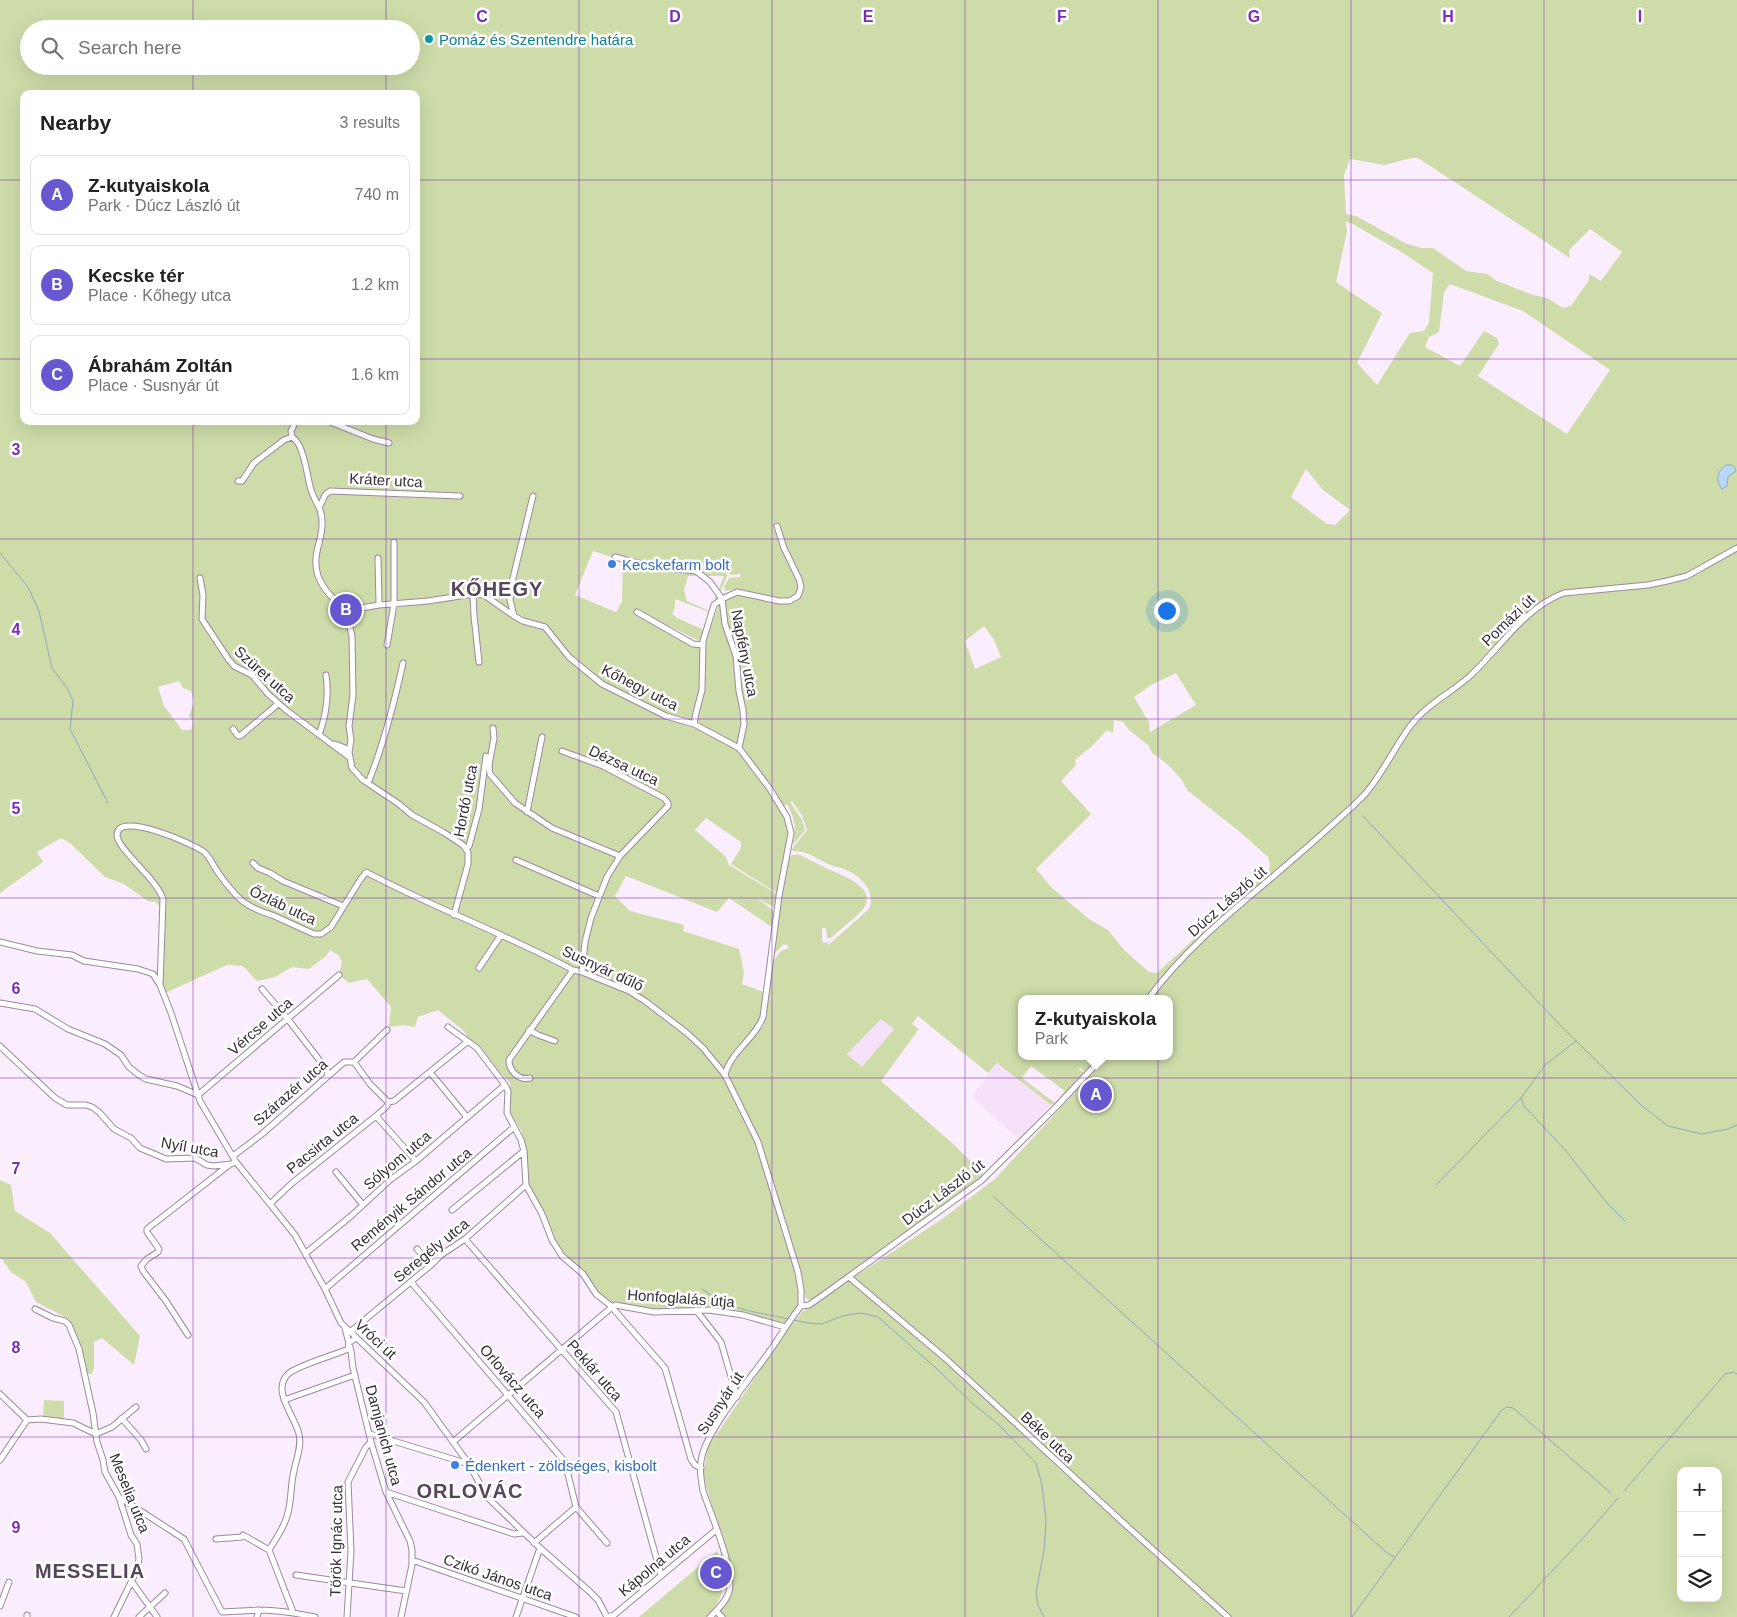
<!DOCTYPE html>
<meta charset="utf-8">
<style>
body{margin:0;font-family:Arial,sans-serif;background:#f6f6f6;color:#222}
.controls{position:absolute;right:15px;bottom:15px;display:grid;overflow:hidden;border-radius:10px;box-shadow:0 5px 20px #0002}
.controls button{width:45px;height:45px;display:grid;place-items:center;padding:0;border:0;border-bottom:1px solid #e0e0e0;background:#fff;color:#222;font:25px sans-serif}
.you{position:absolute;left:1166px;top:610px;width:18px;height:18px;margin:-12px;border:4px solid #fff;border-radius:50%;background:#1a73e8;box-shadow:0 0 0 8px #1a73e833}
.badge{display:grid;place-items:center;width:32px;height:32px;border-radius:50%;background:#6758d2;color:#fff;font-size:16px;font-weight:700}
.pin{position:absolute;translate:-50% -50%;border:2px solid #fff;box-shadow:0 1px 5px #0006}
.popup{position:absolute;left:1018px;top:995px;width:155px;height:65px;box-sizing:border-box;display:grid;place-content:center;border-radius:10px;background:#fff;filter:drop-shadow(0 1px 4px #0005);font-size:16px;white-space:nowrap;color:#767676}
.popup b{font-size:19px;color:#222}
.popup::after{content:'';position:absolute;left:50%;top:100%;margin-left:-10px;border:10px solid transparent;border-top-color:#fff}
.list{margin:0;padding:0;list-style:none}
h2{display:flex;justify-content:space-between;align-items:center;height:65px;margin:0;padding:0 20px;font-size:21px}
h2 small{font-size:16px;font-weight:400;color:#767676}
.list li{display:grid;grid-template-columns:32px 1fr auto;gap:15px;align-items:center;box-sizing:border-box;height:80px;margin:0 10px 10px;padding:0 10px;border:1px solid #e0e0e0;border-radius:10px}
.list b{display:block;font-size:19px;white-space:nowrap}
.list p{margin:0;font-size:16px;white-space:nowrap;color:#767676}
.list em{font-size:16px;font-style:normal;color:#767676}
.icon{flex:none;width:28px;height:28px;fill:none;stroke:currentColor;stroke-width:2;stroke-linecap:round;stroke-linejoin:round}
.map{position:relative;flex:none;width:1737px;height:1617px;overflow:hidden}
.search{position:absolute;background:#fff;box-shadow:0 5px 20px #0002;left:20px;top:20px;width:400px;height:55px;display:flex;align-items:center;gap:12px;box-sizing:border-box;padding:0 18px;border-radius:28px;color:#767676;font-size:19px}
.panel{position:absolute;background:#fff;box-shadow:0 5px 20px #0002;left:20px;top:90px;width:400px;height:335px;border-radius:10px}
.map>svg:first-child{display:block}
.built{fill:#f6e1fb}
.green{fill:#cedca9;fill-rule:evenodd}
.water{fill:#b9d8f8;stroke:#92a5be}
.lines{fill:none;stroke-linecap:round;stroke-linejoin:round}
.stream{stroke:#92a5be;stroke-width:1}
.minor-casing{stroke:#9c88a1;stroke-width:7}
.minor{stroke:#fff;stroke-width:5}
.grid{fill:none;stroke:#7b2cbf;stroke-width:1;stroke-opacity:0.55}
.culture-dot{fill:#0f9aa8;stroke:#fff;stroke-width:2}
.shop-dot{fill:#3f7fe0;stroke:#fff;stroke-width:2}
.labels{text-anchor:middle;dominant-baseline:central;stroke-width:5;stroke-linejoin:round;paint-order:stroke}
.culture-label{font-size:15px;fill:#0d838f;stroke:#fff;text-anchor:start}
.street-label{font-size:15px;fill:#362e38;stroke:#fff}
.shop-label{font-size:15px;fill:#366cbe;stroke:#fff;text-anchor:start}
.district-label{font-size:20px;font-weight:bold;letter-spacing:1px;fill:#57455b;stroke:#fff}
.grid-label{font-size:16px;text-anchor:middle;font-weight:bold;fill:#7b2cbf;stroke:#fff;stroke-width:5;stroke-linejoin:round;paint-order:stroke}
</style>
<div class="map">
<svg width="1737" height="1617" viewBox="0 0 1737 1617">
<rect width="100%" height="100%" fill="#faedfd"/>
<path class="built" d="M 881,1019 L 894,1029 L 862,1067 L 847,1054 Z
M 997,1063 L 1051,1105 L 1018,1139 L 972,1096 Z"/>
<path class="green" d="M 0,0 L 1737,0 L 1737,1617 L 716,1617 L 719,1614 L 731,1593 L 732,1571 L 703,1476 L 708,1447 L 788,1329 L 803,1311 L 942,1219 L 995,1179 L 1099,1066 L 1106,1056 L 1170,1056 L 1170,999 L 1022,999 L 1022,1056 L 1101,1056 L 1086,1073 L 1079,1067 L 1079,1069 L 1085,1074 L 1057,1102 L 1051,1105 L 997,1063 L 988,1073 L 918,1016 L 912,1024 L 919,1029 L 881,1081 L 952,1143 L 983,1173 L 979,1179 L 828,1289 L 812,1300 L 807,1299 L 804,1295 L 800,1310 L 787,1328 L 743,1315 L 709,1310 L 666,1312 L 615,1305 L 596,1294 L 583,1274 L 562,1256 L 530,1187 L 526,1171 L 526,1148 L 521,1130 L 510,1113 L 510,1083 L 497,1069 L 481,1047 L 469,1040 L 464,1031 L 438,1010 L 418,1017 L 415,1027 L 404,1025 L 389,1027 L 391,1007 L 367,979 L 349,983 L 339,975 L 342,961 L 338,955 L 330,950 L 326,956 L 309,969 L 292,967 L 275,977 L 257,981 L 243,966 L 227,965 L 165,993 L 160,985 L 163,911 L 156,902 L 148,901 L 124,884 L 105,877 L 70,843 L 61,838 L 37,852 L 43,862 L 0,893 ZM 29,29 L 411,29 L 411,66 L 29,66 ZM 24,94 L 416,94 L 416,421 L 24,421 ZM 1411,158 L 1418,158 L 1570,258 L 1569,250 L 1590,229 L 1622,252 L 1601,281 L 1589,274 L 1589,280 L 1571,306 L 1563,308 L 1547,298 L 1533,295 L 1497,281 L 1487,274 L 1466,271 L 1433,248 L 1421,248 L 1405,243 L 1356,216 L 1346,214 L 1344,175 L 1350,159 L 1385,165 ZM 1346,222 L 1351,223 L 1398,250 L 1433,273 L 1429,323 L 1424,331 L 1410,333 L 1377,385 L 1357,363 L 1382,313 L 1336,282 L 1347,231 ZM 1450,284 L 1523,311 L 1610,370 L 1567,434 L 1478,376 L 1499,344 L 1497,338 L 1484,331 L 1460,366 L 1425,347 L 1429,337 L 1439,332 L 1444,292 ZM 1306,469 L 1323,490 L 1350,510 L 1335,525 L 1327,524 L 1291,497 ZM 593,551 L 615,558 L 616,554 C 626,555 634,559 643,561 C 653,563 664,564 675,565 C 689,566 717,563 729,570 L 730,575 L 741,574 L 740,577 L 729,578 L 724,587 L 725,591 L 737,589 L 722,595 L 706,641 L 706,649 L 634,611 L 635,609 L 701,642 L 706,631 L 677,618 L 672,614 L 675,607 L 675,599 L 712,613 L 727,576 L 726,571 L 722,569 L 676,567 L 623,559 L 622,602 L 616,612 L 575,595 ZM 688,576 L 724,576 L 710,611 L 687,601 L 684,590 ZM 984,626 L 994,640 L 1001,657 L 975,669 L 965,641 ZM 1176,673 L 1196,705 L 1150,732 L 1149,722 L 1134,697 L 1151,685 ZM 179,681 L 183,688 L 191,691 L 194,702 L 189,716 L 193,721 L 191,730 L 182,730 L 164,706 L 158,687 ZM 1114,720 L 1123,722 L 1129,730 L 1149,746 L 1152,753 L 1166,763 L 1182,780 L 1187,790 L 1240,832 L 1268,857 C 1270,863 1271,867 1267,872 L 1157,973 L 1149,972 L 1124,950 L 1108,930 L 1089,919 L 1052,888 L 1036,869 L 1091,814 L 1061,781 L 1076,765 L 1075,760 L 1092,746 L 1107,730 L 1113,733 ZM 792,801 L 802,816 L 807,830 L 792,849 L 793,851 C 808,851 815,858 828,864 C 834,867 841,867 847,870 C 862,877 876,892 869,909 L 832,942 L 828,945 L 828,942 L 824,943 L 822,941 L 822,928 L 826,928 L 827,938 L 831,938 C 837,932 863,912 865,906 C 876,885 837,874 824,867 C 816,863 808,859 800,855 C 793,854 790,855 787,861 L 780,901 L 774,954 L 784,944 L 787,945 L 789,948 L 781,951 L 774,960 L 764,1024 L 763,1027 L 756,1030 L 762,1017 L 766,993 L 742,984 L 744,972 L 739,949 L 683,931 L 684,925 L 630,911 L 615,896 L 626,876 L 717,912 L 729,898 L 773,928 L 774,911 L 757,898 L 774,907 L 776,905 L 777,894 L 729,865 L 726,857 L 695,830 L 706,818 L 741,842 L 741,848 L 731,864 L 778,894 L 781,870 L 789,840 L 788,824 L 783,807 L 787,804 C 796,822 796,826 793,845 L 805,830 L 802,820 L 790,802 ZM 881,1019 L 894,1029 L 862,1067 L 847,1054 ZM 1031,1066 L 1065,1091 L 1055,1103 L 1022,1078 ZM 1681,1471 L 1718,1471 L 1718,1598 L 1681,1598 Z
M 0,1180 L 11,1185 L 15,1211 L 50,1233 L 140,1336 L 134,1365 L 102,1338 L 94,1342 L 94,1368 L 92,1374 L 87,1374 L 80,1345 L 69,1319 L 36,1302 L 26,1282 L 11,1272 L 1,1258 L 0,1260 Z
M 44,1400 L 64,1401 L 64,1420 L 43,1418 Z
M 717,1551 C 726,1579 728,1595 706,1617 L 639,1617 Z"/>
<path class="water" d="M 1726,465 L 1732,465 L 1735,468 L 1736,471 L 1728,477 L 1727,486 L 1722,489 C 1715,480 1717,472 1726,465 Z"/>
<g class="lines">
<path class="stream" d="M 0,553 L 28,587 L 39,611 L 52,668 L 67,688 L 73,701 L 70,729 L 108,803
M 1363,816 L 1562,1027 L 1642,1106 L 1668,1126 L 1702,1134 L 1728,1129 L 1737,1125
M 1521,1098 L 1524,1106 L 1566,1151 L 1607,1203 L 1625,1221
M 1436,1185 L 1521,1098 L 1545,1065 L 1576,1041
M 993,1196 L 1387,1553 L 1395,1557
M 702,1289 C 710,1294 716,1300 725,1303 C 746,1312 767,1314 788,1319
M 794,1320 L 807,1323 L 822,1324 L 842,1316 L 861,1313 L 878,1317 L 937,1369 L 973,1404 L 998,1424 L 1036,1463 L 1042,1485 L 1046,1520 L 1044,1551 L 1036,1592 L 1038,1605 L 1044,1617
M 1624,1491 L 1725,1374 L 1733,1372 L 1737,1374
M 1352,1617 L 1501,1411 L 1506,1407 L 1513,1408 L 1611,1493
M 1509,1617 L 1585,1536 L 1618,1498"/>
<defs>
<path id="minor" d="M 328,421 L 373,439 L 389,443
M 292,437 L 291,431 L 296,421
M 238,481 L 242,481 L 254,463 L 284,440 L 292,437 C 295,439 297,441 299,445 C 306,459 307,476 311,490 C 315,503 322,507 322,522 C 323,542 311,553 318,576 C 324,592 336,600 346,612
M 320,506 L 325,495 L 330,491 L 460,496
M 615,557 L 649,566 L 696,571 L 710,582 L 722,599 L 714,605 L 703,641 L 702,690 L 696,713 L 694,724
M 378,558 L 379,605
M 200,578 L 203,595 L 202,619 L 229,660 L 234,666 L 252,675 L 268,694 L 286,710 L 349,757
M 473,594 L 474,616 L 479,662
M 346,612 L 361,608 L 379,605 L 428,601 L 473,594 L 484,595 L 514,616 L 523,621 L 545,627 L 569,657 L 602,684 L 666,716 L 694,724 L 739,748 L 770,789 L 787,817 L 791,833 L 779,896 L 763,1017 C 755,1039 730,1052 725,1075
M 346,612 L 352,636 L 353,695 L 349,726 L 351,740 L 349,752 L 352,768 L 363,780 L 399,804 L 412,815 L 443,832 L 463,845 L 468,852 L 468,864 L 454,915
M 637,612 L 693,644 L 703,645
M 514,616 L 510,600 L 513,578 L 533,496
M 387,645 L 394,604 L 394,542
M 493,728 L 494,738 L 489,765 L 490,774 L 515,803 L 552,828 L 620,856
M 233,729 L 238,736 L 240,736 L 278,704
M 319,735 C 326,716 329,695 326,675
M 335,744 L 345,748 L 349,752
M 739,748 L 744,724 L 743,710 L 739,691 L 736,656 L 725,624 L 722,599 L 737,592 L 779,601 L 789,601 L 798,596 L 801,587 L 799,579 L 784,548 L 777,526
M 562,751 L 603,766 L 664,798 L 668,803 L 668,806 L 620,856 L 607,877 L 591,918 L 585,942 L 582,972
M 368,783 C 384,744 394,704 403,663
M 527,812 L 542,737
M 466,849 L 469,846 L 479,809 L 486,756
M 516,860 L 599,896
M 253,863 L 258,868 L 270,873 L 283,881 L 343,906
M 0,942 L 37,951 L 72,955 L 84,961 L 138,969 L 153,974 L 160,985 L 171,1013 L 200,1101 L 236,1162 L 295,1235 L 325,1289 L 341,1323 L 424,1402 L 469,1464 L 487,1497 L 540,1548 L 589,1591 L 598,1600 L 607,1617 L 614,1615 L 716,1530
M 479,968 L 501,935
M 160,985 L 163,899 C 157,879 117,849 117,835 C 117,810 194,844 204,852 C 210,857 213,865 217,871 C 224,881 235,896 245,903 C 253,909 263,912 272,915 C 286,921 300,928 314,934 L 321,934 L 331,927 L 360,880 L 366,872 C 434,908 506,934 573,970 L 582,972 L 629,991 L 645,1001 L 687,1033 L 704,1049 L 725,1075 L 758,1142 L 798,1272 L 801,1290 L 801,1306
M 262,989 L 287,1018 L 327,1070 L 328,1076
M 1148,999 C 1184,950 1230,913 1276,874 C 1302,852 1328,829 1353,806 C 1359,800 1365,795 1369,789 C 1385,769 1396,745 1411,725 C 1427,704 1451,693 1470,676 C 1500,648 1525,607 1564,593 L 1648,585 L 1667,581 L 1687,576 L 1737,548
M 0,1003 L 35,1009 L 68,1029 L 105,1044 L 121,1055 L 129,1067 L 139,1075 L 146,1079 L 177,1086 L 198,1095 L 339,975
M 448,1027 L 477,1048 L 505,1085 L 508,1091 L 507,1113 L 521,1140 L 524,1151 L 526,1185 L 542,1214 L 552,1240 L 562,1256 L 583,1274 L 596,1294 L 610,1305 L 665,1368 L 691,1459 L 695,1465 L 701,1468
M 529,1030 L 538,1035 L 555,1041
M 0,1046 L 55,1098 L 67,1105 L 86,1105 L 92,1107 L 99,1112 L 114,1129 L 131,1138 L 140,1148 L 166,1159 L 195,1158 L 207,1165 L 214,1166 L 231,1164 L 236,1162
M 354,1062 L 370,1084 L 388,1102
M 430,1072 L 466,1116
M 530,1078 C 519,1081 509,1071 509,1060 L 573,970
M 388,1102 L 394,1101 L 467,1042
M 376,1116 L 416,1161
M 233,1156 L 262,1134 L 344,1062 L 354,1062 L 387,1030
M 336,1172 L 363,1205
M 270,1204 L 291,1184 L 376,1116 L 387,1106 L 388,1102
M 452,1210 L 524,1151
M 465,1239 L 616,1412 L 661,1575
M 417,1249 L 431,1265
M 306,1253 L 351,1216 L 390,1180 L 416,1161 L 505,1085
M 849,1277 L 945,1358 L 1129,1528 L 1228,1617
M 411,1282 L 565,1462 L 576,1507 L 534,1543
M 325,1289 L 513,1128
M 801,1306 L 809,1305 L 822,1296 L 981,1181 L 1056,1107 L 1104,1056
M 612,1307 L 615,1305 L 654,1312 L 709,1310 L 743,1315 L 785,1327
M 35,1309 L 53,1318 L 65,1321 L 69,1325 L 79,1349 L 93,1413 L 97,1442 L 103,1460 L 105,1472 L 119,1497 L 131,1535 L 137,1544 L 139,1559 L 136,1572 L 114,1617
M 696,1310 L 721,1342 L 737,1397
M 345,1328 L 351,1351 L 353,1368 L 371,1442 L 386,1492 L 410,1541 L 412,1550 L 412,1565 L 401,1617
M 350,1332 L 431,1265 L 441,1255 L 465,1239 L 526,1185
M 188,1335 L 166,1301 L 143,1271 L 141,1266 L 147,1259 L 158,1252 L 159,1249 L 147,1232 L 147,1229 L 229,1165
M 0,1394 L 27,1420 L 41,1419 L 73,1423 L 96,1434
M 284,1400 L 355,1375
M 121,1419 L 124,1421 L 141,1440 L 146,1449
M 96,1434 L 112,1427 L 136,1407
M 370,1434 L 469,1464
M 454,1441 L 612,1307
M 0,1460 L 27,1420
M 386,1492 L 514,1534 L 523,1533
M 119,1497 L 184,1539 L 222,1612 L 259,1610
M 576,1507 L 607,1543
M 216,1539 L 242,1537 L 243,1535 L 269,1550
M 269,1550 C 275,1540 284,1528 287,1516 C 292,1502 290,1486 294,1471 C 296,1459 302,1447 299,1434 C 295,1416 271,1391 288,1374 C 296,1366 335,1355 348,1349 L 349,1343 L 356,1338
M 269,1550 L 293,1612
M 412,1560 L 576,1617
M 296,1575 L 406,1591
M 132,1582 L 157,1617
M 0,1606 L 9,1582
M 716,1611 L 722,1617
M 27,1617 L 27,1615
M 139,1617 L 165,1593
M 257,1617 L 259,1610 C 279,1610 296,1613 315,1617
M 347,1617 L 351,1551 L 348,1482 L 366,1447 L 371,1442
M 516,1617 L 540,1548
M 710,1617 C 717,1610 726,1602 729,1592 C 735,1569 711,1515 703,1491 C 701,1479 699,1468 702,1456 C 709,1428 746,1384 764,1359 C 777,1342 787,1323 801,1306"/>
</defs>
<use href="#minor" class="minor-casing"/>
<use href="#minor" class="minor"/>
</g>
<path class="grid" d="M 193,0 L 193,29M 386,0 L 386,29M 579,0 L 579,1617M 772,0 L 772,1617M 965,0 L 965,1617M 1158,0 L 1158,1617M 1351,0 L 1351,1617M 1544,0 L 1544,1617M 193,66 L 193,94M 386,66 L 386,94M 0,180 L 24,180M 416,180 L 1737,180M 0,359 L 24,359M 416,359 L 1737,359M 193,421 L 193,1617M 386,421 L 386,1617M 0,539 L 1737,539M 0,719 L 1737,719M 0,898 L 1737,898M 0,1078 L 1737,1078M 0,1258 L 1737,1258M 0,1437 L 1737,1437"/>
<circle class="culture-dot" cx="429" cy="39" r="5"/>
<g class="shop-dot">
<circle cx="612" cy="564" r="5"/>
<circle cx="455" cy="1465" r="5"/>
</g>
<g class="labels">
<g class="culture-label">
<text x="439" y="39">Pomáz és Szentendre határa</text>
</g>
<g class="street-label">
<text transform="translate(386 480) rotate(3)">Kráter utca</text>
<text transform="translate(1508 620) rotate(-44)">Pomázi út</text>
<text transform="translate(745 653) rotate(79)">Napfény utca</text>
<text transform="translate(265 674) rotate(42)">Szüret utca</text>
<text transform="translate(640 687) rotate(27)">Kőhegy utca</text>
<text transform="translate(624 765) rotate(25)">Dézsa utca</text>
<text transform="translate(465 801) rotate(-79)">Hordó utca</text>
<text transform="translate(1227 901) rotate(-41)">Dúcz László út</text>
<text transform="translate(283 905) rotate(25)">Őzláb utca</text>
<text transform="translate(603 968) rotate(25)">Susnyár dűlő</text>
<text transform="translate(260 1026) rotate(-41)">Vércse utca</text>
<text transform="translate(290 1092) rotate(-41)">Szárazér utca</text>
<text transform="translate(322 1143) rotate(-39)">Pacsirta utca</text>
<text transform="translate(190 1147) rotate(10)">Nyíl utca</text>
<text transform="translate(397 1160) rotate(-40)">Sólyom utca</text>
<text transform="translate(943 1192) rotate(-37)">Dúcz László út</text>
<text transform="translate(411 1199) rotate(-40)">Reményik Sándor utca</text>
<text transform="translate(431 1250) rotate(-39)">Seregély utca</text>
<text transform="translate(681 1298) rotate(4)">Honfoglalás útja</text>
<text transform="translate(376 1339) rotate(43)">Vróci út</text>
<text transform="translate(595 1370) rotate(49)">Peklár utca</text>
<text transform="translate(513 1381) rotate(49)">Orlovácz utca</text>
<text transform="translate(720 1403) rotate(-57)">Susnyár út</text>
<text transform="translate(384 1435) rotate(75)">Damjanich utca</text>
<text transform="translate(1048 1437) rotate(43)">Béke utca</text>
<text transform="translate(130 1493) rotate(68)">Meselia utca</text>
<text transform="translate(336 1541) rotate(-89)">Török Ignác utca</text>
<text transform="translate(654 1565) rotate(-40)">Kápolna utca</text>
<text transform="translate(498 1577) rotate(19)">Czikó János utca</text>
</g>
<g class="shop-label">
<text x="622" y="564">Kecskefarm bolt</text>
<text x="465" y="1465">Édenkert - zöldséges, kisbolt</text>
</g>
<g class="district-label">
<text x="497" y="589">KŐHEGY</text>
<text x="470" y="1491">ORLOVÁC</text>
<text x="90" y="1571">MESSELIA</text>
</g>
</g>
<g class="grid-label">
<text x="482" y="22">C</text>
<text x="675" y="22">D</text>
<text x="868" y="22">E</text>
<text x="1062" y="22">F</text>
<text x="1254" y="22">G</text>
<text x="1448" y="22">H</text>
<text x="1640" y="22">I</text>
<text x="16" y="455">3</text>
<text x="16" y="635">4</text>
<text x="16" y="814">5</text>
<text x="16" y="994">6</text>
<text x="16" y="1174">7</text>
<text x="16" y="1353">8</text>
<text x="16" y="1533">9</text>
</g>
</svg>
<div class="controls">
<button>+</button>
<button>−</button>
<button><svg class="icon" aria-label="layers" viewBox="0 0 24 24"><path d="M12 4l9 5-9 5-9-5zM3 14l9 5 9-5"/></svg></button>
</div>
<div class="you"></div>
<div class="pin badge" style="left:1096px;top:1095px">A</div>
<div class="popup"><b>Z-kutyaiskola</b>Park</div>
<div class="pin badge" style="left:346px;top:610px">B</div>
<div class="pin badge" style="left:716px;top:1573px">C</div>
<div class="search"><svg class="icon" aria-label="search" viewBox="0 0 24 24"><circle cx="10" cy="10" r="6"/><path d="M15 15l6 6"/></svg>Search here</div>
<section class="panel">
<h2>Nearby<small>3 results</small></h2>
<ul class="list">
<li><span class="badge">A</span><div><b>Z-kutyaiskola</b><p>Park · Dúcz László út</p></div><em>740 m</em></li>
<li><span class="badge">B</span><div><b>Kecske tér</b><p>Place · Kőhegy utca</p></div><em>1.2 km</em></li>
<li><span class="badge">C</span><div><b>Ábrahám Zoltán</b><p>Place · Susnyár út</p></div><em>1.6 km</em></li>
</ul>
</section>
</div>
